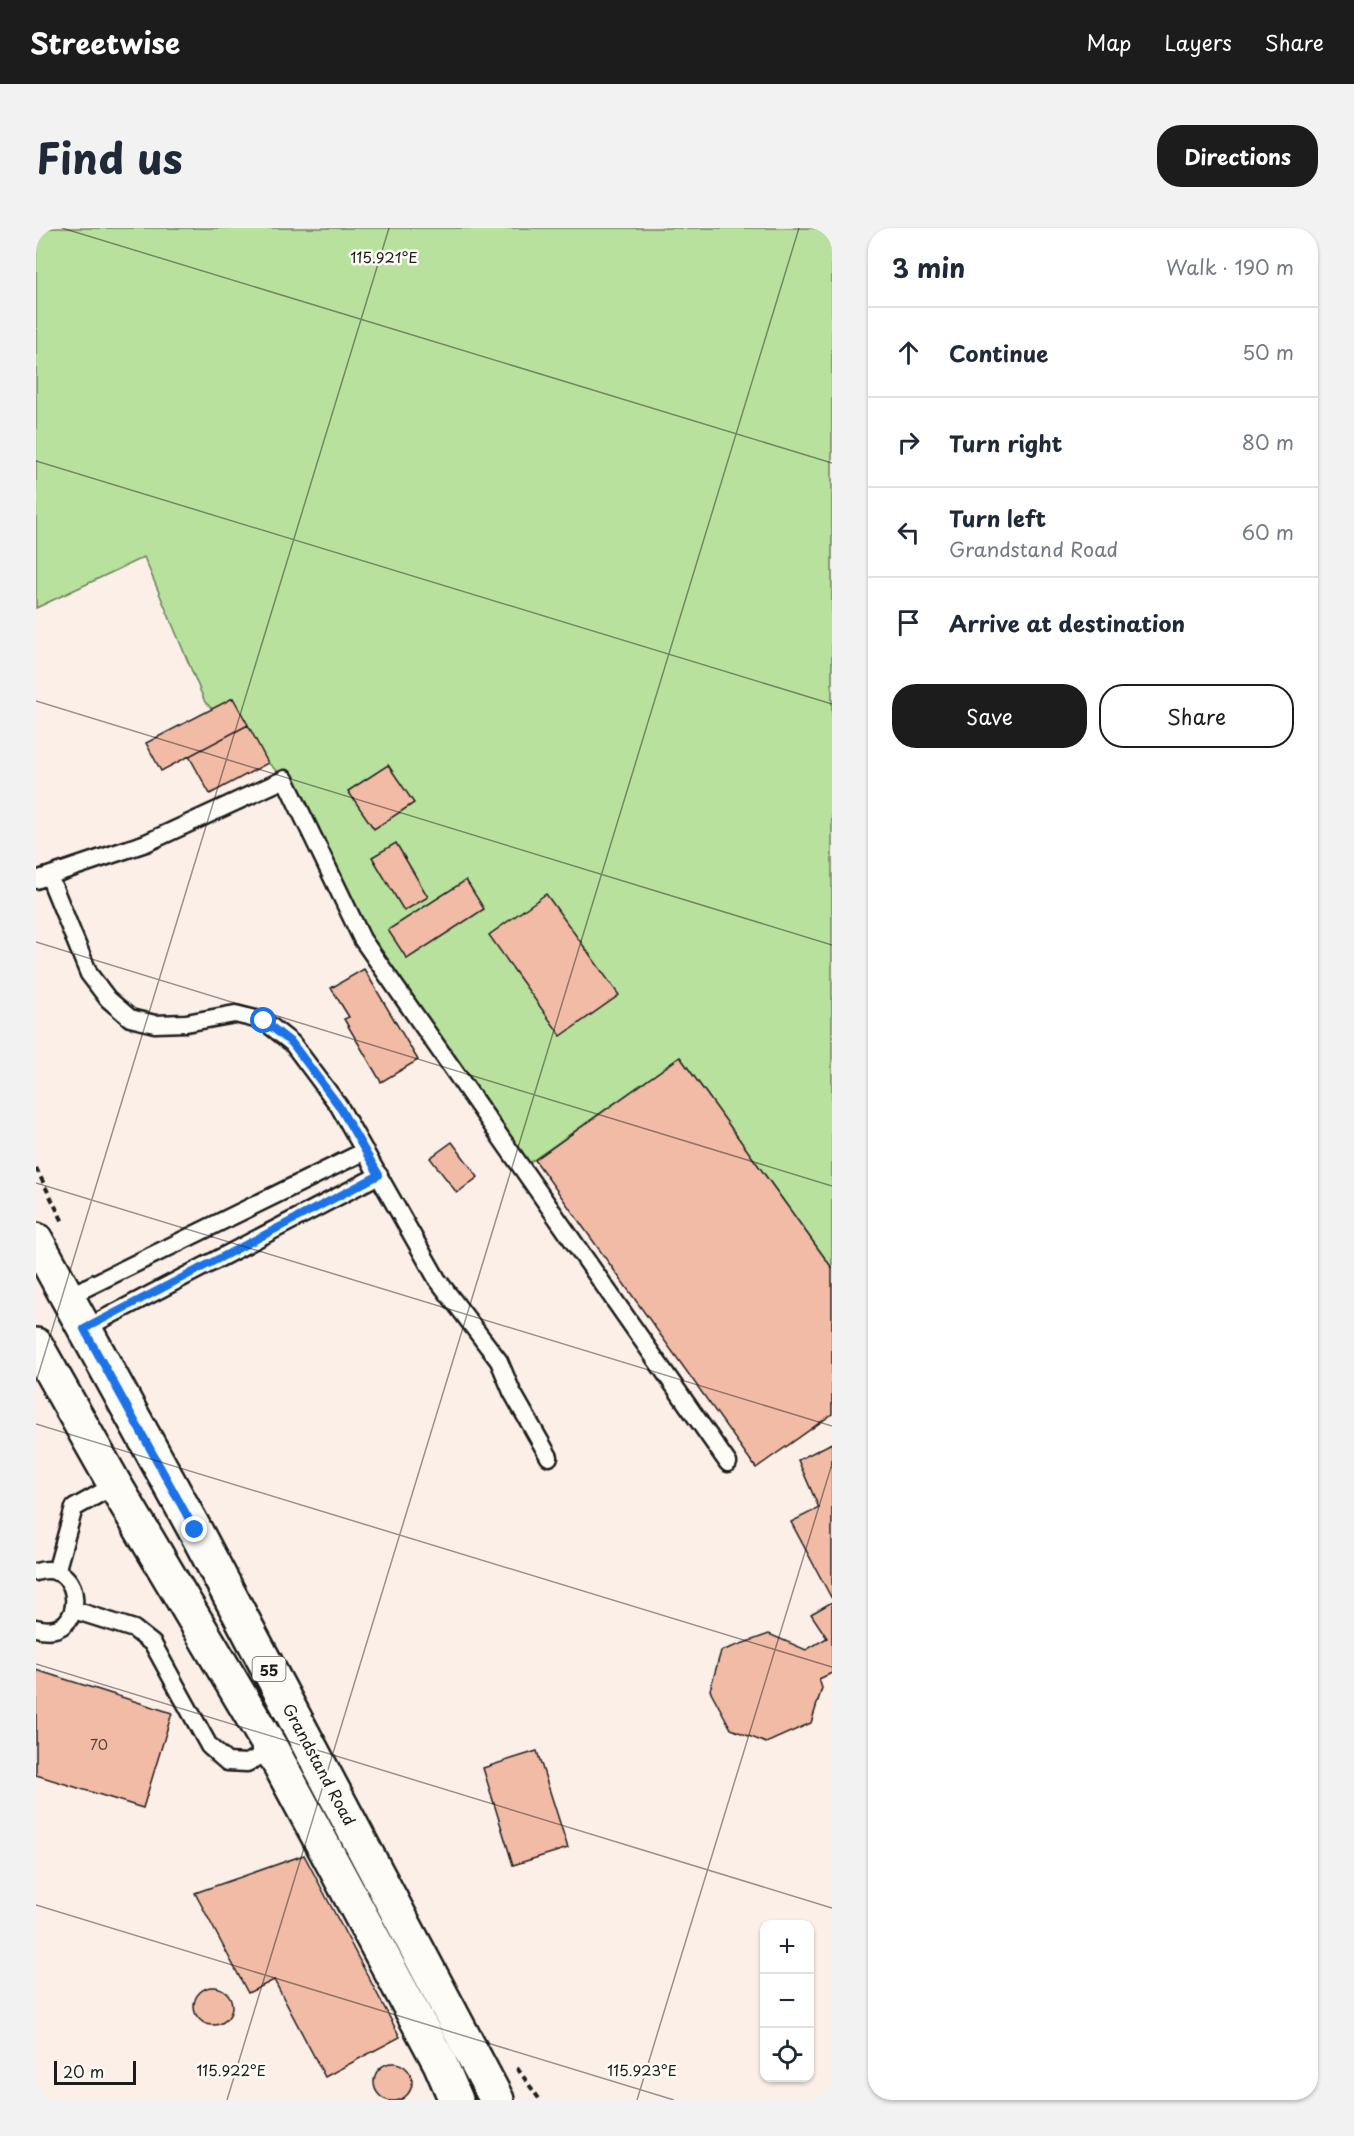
<!DOCTYPE html>
<meta charset="utf-8">
<style>
body{margin:0;font-family:"Playpen Sans",sans-serif;background:#f2f2f3;color:#1f2937}
.controls{position:absolute;right:18px;bottom:18px;display:grid;overflow:hidden;border-radius:12px;box-shadow:0 2px 4px #0004}
.controls button{width:54px;height:54px;display:grid;place-items:center;padding:0;border:0;border-bottom:2px solid #e0e1e3;background:#fff;color:#1f2937;font:30px sans-serif}
.scale{position:absolute;left:18px;bottom:15px;width:82px;box-sizing:border-box;padding-left:6px;border:3px solid #1c1c1c;border-top:0;font-size:16px;line-height:21px;white-space:nowrap;color:#1c1c1c;-webkit-text-stroke:4px #fdfcf7;paint-order:stroke}
.stop{position:absolute;width:18px;height:18px;margin:-14px;border:4px solid #1a73e8;border-radius:50%;background:#fff}
.stop.end{background:#1a73e8;border-color:#fff;box-shadow:0 2px 6px #0008}
.list{margin:0;padding:0;list-style:none}
h2{display:flex;justify-content:space-between;align-items:center;height:78px;margin:0;padding:0 24px;font-size:26px}
h2 small{font-size:20px;font-weight:400;color:#747a83}
.list li{display:grid;grid-template-columns:39px 1fr auto;gap:18px;align-items:center;box-sizing:border-box;height:90px;padding:0 24px;border-top:2px solid #e0e1e3}
.list b{display:block;font-size:22px;white-space:nowrap}
.list p{margin:0;font-size:20px;white-space:nowrap;color:#747a83}
.list em{font-size:20px;font-style:normal;color:#747a83}
.actions{display:flex;gap:12px;padding:18px 24px}
.actions a{flex:1;padding:14px 0;border:2px solid #1c1c1c;border-radius:24px;text-align:center;font-size:21px;color:#1c1c1c}
.actions .main{background:#1c1c1c;color:#fff}
.icon{flex:none;width:33px;height:33px;fill:none;stroke:currentColor;stroke-width:2;stroke-linecap:round;stroke-linejoin:round}
.map{position:relative;flex:none;width:796px;height:1872px;overflow:hidden;border-radius:24px}
header{display:flex;align-items:center;gap:36px;box-sizing:border-box;height:84px;padding:0 30px;background:#1c1c1c;color:#fff}
header strong{font-size:28px}
nav{display:flex;gap:33px;margin-inline-start:auto;font-size:21px}
.intro{display:flex;align-items:center;justify-content:space-between;box-sizing:border-box;height:144px;padding:0 36px}
h1{margin:0;font-size:42px}
.button{padding:15px 27px;border-radius:24px;background:#1c1c1c;color:#fff;font-size:21px;font-weight:700}
main{display:flex;gap:36px;padding:0 36px}
aside{flex:1;background:#fff;border-radius:24px;box-shadow:0 2px 4px #0004}
.map>svg:first-child{display:block}
.green{fill:#b8e19d;stroke:#6a7e5c;stroke-width:1.5}
.building{fill:#f2bba6;stroke:#1c1c1c;stroke-width:1.5}
.lines{fill:none;stroke-linecap:round;stroke-linejoin:round}
.service-casing{stroke:#1c1c1c;stroke-width:21}
.primary-casing{stroke:#1c1c1c;stroke-width:38}
.path{stroke:#1c1c1c;stroke-width:4;stroke-dasharray:6 4.5;stroke-linecap:butt}
.service{stroke:#fdfcf7;stroke-width:16}
.primary{stroke:#fdfcf7;stroke-width:33}
.route{stroke:#1a73e8;stroke-width:8}
.ticks{fill:none;stroke:#1c1c1c;stroke-width:1.5;stroke-opacity:0.45}
.labels{text-anchor:middle;dominant-baseline:central;stroke-width:5;stroke-linejoin:round;paint-order:stroke}
.number-label{font-size:14px;fill:#52443e}
.shield{fill:#fdfcf7;stroke:#605f5e;stroke-width:1.5}
.shield-label{font-size:15px;font-weight:bold;fill:#1c1c1c}
.street-label{font-size:16px;fill:#1c1c1c;stroke:#fdfcf7}
.ticks-label{font-size:15px;text-anchor:middle;fill:#1c1c1c;stroke:#fdfcf7;stroke-width:5;stroke-linejoin:round;paint-order:stroke}
</style>
<header>
<strong>Streetwise</strong>
<nav><a>Map</a><a>Layers</a><a>Share</a></nav>
</header>
<div class="intro"><h1>Find us</h1><a class="button">Directions</a></div>
<main>
<div class="map">
<svg width="796" height="1872" viewBox="0 0 796 1872">
<rect width="100%" height="100%" fill="#fbefe7"/>
<filter id="ink" filterUnits="userSpaceOnUse"><feTurbulence type="fractalNoise" baseFrequency=".0167" numOctaves="2"/><feDisplacementMap in="SourceGraphic" scale="12" xChannelSelector="R" yChannelSelector="G"/><feConvolveMatrix kernelMatrix="1 2 1 2 8 2 1 2 1" color-interpolation-filters="sRGB"/></filter>
<g filter="url(#ink)">
<path class="green" d="M 0,0 L 796,0 L 796,1040 L 644,829 L 486,940 L 326,711 L 249,551 L 169,474 L 108,329 L 0,380 Z"/>
<path class="building" d="M 197,470 L 212,497 L 125,543 L 110,515 Z
M 212,497 L 232,535 L 174,566 L 153,528 Z
M 352,537 L 378,575 L 338,601 L 312,563 Z
M 360,615 L 392,669 L 368,683 L 336,629 Z
M 430,652 L 448,681 L 371,731 L 352,702 Z
M 510,666 L 583,767 L 525,808 L 453,707 Z
M 328,741 L 382,832 L 345,854 L 308,791 L 313,789 L 295,760 Z
M 644,829 L 796,1040 L 796,1186 L 720,1240 L 499,932 Z
M 416,914 L 442,949 L 421,965 L 394,930 Z
M 796,1215 L 796,1371 L 755,1294 L 783,1280 L 762,1232 Z
M 796,1374 L 796,1445 L 783,1451 L 786,1460 L 775,1495 L 730,1515 L 695,1501 L 674,1462 L 685,1423 L 733,1406 L 770,1422 L 791,1410 L 775,1386 Z
M 0,1442 L 136,1485 L 107,1580 L 0,1547 Z
M 501,1523 L 532,1620 L 477,1637 L 447,1540 Z
M 268,1627 L 364,1809 L 289,1849 L 238,1752 L 212,1765 L 159,1665 Z
M158 1778a19 19 0 1 1 38 0a19 19 0 1 1-38 0Z
M338 1854a19 19 0 1 1 38 0a19 19 0 1 1-38 0Z"/>
<g class="lines">
<defs>
<path id="service" d="M 13,648 L 53,746 L 72,771 L 94,790 L 119,796 L 150,795 L 199,786 L 228,793 L 256,815 L 303,878 L 401,1051 L 463,1133 L 476,1164 L 513,1229
M 0,652 L 110,615 L 249,551 L 326,711 L 692,1235
M 31,1069 L 329,923
M 48,1101 L 343,947
M 0,1344 C 49,1328 53,1415 0,1400
M 20,1344 L 38,1280 L 79,1257
M 38,1382 L 98,1401 L 117,1416 L 173,1518 L 191,1534 L 211,1535 L 236,1522"/>
<path id="primary" d="M 0,1012 L 159,1302 L 461,1872
M 0,1117 L 79,1257 L 236,1522 L 404,1835 L 420,1872"/>
</defs>
<use href="#service" class="service-casing"/>
<use href="#primary" class="primary-casing"/>
<path class="path" d="M 0,940 L 28,996
M 481,1840 L 504,1872"/>
<use href="#service" class="service"/>
<use href="#primary" class="primary"/>
</g>
</g>
<g class="lines" filter="url(#ink)">
<path class="route" d="M 159,1302 L 48,1101 L 343,947 L 303,878 L 256,815 L 228,793"/>
</g>
<path class="ticks" d="M 26,0 L 796,235M 0,233 L 796,476M 0,473 L 796,717M 0,714 L 796,958M 0,955 L 796,1198M 0,1154 L 353,0M 0,1196 L 796,1439M 0,1436 L 796,1680M 0,1677 L 638,1872M 191,1872 L 763,0M 601,1872 L 796,1236"/>
<g class="labels">
<g class="number-label">
<text x="63" y="1516">70</text>
</g>
<rect class="shield" x="216.5" y="1429" width="33" height="24" rx="4.5"/>
<g class="shield-label">
<text x="233" y="1441">55</text>
</g>
<g class="street-label">
<text transform="translate(284 1536) rotate(62)">Grandstand Road</text>
</g>
</g>
<g class="ticks-label">
<text x="348" y="35">115.921°E</text>
<text x="195" y="1848">115.922°E</text>
<text x="606" y="1848">115.923°E</text>
</g>
</svg>
<div class="controls">
<button>+</button>
<button>−</button>
<button><svg class="icon" aria-label="locate" viewBox="0 0 24 24"><circle cx="12" cy="12" r="6"/><path d="M12 2v4M12 18v4M2 12h4M18 12h4"/></svg></button>
</div>
<div class="scale">20 m</div>
<div class="stop" style="left:228px;top:793px"></div>
<div class="stop end" style="left:159px;top:1302px"></div>
</div>
<aside>
<h2>3 min<small>Walk · 190 m</small></h2>
<ul class="list">
<li><svg class="icon" aria-label="ahead" viewBox="0 0 24 24"><path d="M12 20V5M6 11l6-6 6 6"/></svg><div><b>Continue</b></div><em>50 m</em></li>
<li><svg class="icon" aria-label="right" viewBox="0 0 24 24"><path d="M7 20v-9h11M14 6l5 5-5 5"/></svg><div><b>Turn right</b></div><em>80 m</em></li>
<li><svg class="icon" aria-label="left" viewBox="0 0 24 24"><path d="M17 20v-9H6M10 6l-5 5 5 5"/></svg><div><b>Turn left</b><p>Grandstand Road</p></div><em>60 m</em></li>
<li><svg class="icon" aria-label="arrive" viewBox="0 0 24 24"><path d="M6 21V4h12l-3 4 3 4H6"/></svg><div><b>Arrive at destination</b></div></li>
</ul>
<div class="actions"><a class="main">Save</a><a>Share</a></div>
</aside>
</main>
